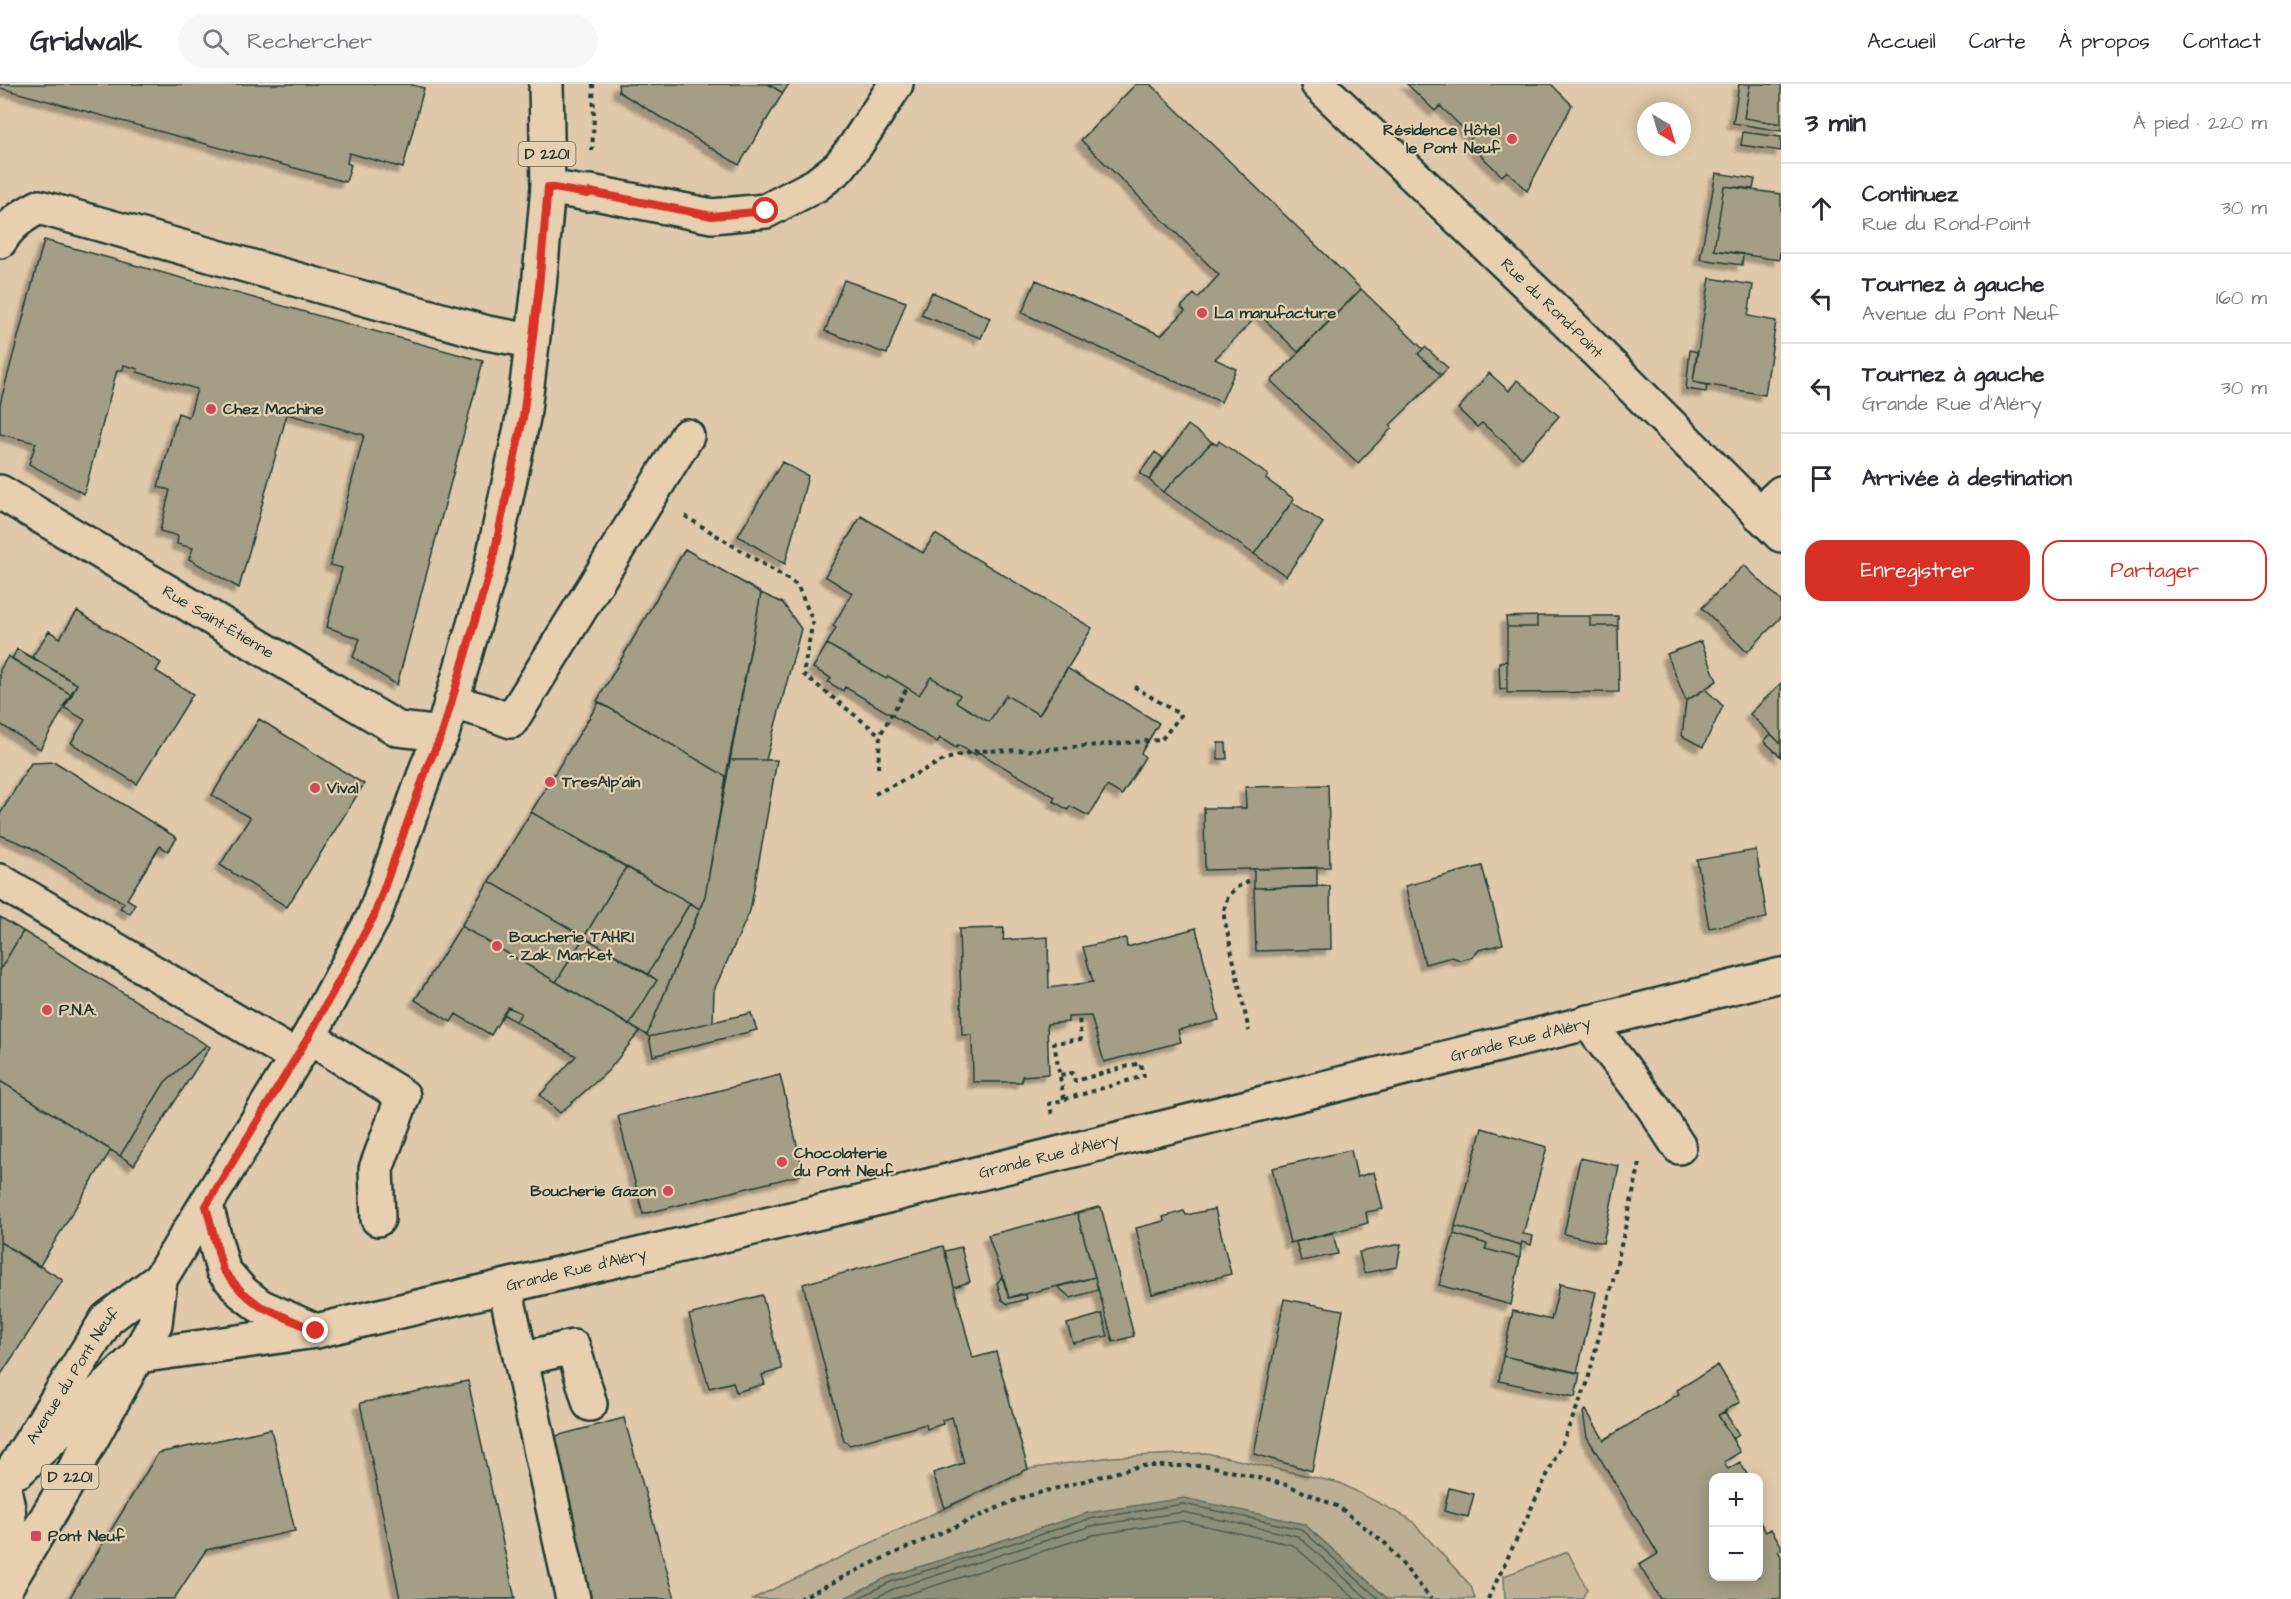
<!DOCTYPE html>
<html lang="fr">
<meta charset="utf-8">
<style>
body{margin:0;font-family:"Architects Daughter",sans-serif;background:#f7f7f7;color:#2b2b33}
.controls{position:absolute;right:18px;bottom:18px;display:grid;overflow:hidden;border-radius:12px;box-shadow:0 3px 15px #0003}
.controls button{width:54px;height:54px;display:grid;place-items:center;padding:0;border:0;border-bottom:2px solid #e1e1e2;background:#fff;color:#2b2b33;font:30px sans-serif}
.compass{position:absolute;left:1637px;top:18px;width:54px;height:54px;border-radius:50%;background:#fff;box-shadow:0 3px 15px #0003;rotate:142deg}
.stop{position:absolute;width:18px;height:18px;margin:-14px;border:4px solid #d93025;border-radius:50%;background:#fff}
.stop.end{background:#d93025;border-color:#fff;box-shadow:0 2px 6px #0008}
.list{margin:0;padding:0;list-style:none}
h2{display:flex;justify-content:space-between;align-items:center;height:78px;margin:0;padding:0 24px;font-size:26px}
h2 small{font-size:20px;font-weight:400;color:#7c7c81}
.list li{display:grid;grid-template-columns:39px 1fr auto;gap:18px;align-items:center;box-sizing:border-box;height:90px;padding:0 24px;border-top:2px solid #e1e1e2}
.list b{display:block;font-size:22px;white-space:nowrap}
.list p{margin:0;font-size:20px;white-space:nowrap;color:#7c7c81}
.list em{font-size:20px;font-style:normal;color:#7c7c81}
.actions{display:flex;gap:12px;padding:18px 24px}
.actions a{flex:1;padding:14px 0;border:2px solid #d93025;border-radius:18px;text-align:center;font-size:21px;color:#d93025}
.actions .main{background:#d93025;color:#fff}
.icon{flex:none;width:33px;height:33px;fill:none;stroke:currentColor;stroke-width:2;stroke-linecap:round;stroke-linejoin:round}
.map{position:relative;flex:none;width:1781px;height:1515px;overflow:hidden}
header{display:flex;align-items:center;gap:36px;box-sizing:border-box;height:84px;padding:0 30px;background:#fff;border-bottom:2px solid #e1e1e2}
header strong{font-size:28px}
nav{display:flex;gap:33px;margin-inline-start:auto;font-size:21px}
.search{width:420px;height:54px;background:#f7f7f7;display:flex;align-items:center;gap:15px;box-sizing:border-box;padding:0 21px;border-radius:33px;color:#7c7c81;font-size:22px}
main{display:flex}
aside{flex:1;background:#fff}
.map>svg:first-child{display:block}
.green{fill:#bcaf94;stroke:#6e7664;stroke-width:1.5}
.water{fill:#8d8e78;stroke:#616e5d;stroke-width:1.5}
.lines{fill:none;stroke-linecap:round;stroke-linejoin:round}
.shore{stroke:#4b5d4f;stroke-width:1.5}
.building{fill:#a39e85;stroke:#1f3d34;stroke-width:1.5;filter:url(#shadow)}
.minor-casing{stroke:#1f3d34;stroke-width:38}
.major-casing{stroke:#1f3d34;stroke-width:38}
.path{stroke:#1f3d34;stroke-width:4;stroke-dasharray:4.5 4.5;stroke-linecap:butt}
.minor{stroke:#e7cfaf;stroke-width:33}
.major{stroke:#e7cfaf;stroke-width:33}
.route{stroke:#d93025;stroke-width:8}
.poi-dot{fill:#d1495b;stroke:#e7cfaf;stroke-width:2}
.labels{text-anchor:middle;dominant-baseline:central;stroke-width:4.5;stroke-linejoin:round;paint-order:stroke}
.shield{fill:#e7cfaf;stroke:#5b6959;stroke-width:1.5}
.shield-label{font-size:15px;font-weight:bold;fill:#1f3d34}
.poi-label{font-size:16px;font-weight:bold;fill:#1f3d34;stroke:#e7cfaf;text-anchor:start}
.street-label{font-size:16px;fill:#1f3d34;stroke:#e7cfaf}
</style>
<header>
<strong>Gridwalk</strong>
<div class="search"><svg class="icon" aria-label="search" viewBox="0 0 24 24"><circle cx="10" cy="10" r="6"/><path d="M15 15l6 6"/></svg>Rechercher</div>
<nav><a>Accueil</a><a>Carte</a><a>À propos</a><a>Contact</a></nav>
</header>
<main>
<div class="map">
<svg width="1781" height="1515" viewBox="0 0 1781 1515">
<defs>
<filter id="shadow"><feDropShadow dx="-5.5" dy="5.5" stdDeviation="1.5" flood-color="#0004"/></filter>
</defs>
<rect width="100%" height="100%" fill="#dfc9aa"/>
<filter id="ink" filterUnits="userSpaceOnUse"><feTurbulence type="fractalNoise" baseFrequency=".0167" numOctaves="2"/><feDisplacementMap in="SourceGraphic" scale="12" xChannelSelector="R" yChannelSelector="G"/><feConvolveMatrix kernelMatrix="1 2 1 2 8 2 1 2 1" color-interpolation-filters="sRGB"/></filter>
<g filter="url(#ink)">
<path class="green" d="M 1206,1369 L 1340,1399 L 1410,1435 L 1471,1502 L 1475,1515 L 1388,1515 L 1304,1440 L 1088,1429 L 888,1493 L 843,1515 L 752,1515 L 1028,1385 L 1111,1373 Z
M 1568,1468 L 1587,1505 L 1582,1515 L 1505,1515 L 1504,1492 Z"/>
<path class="water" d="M 1184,1414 L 1304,1440 L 1388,1515 L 843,1515 L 888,1493 L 1088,1429 Z"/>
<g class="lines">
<path class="shore" d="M 857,1515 L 890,1498 L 1089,1435 L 1183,1420 L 1301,1445 L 1379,1515
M 873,1515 L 893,1505 L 1091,1442 L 1183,1428 L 1298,1452 L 1368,1515
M 893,1515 L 1093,1451 L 1183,1437 L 1293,1461 L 1355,1515"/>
</g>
<path class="building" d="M 0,0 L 409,0 L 424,4 L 403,84 L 349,69 L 347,79 L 351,81 L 346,98 L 0,4 Z
M 618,0 L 768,0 L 783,9 L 739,81 L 619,8 Z
M 768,0 L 789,0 L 783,9 Z
M 1136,0 L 1150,0 L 1361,205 L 1298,268 L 1259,230 L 1215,275 L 1236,285 L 1221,318 L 1022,229 L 1036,196 L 1161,251 L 1185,227 L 1181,223 L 1194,210 L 1198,214 L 1219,191 L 1081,56 Z
M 1407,0 L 1551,0 L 1572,21 L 1527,107 L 1507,87 L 1502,92 L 1467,58 L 1472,53 L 1440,22 L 1435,27 Z
M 1739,0 L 1750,0 L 1744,34 L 1781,40 L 1781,47 L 1733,39 Z
M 1750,0 L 1781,0 L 1781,40 L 1744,34 Z
M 1743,48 L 1781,53 L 1781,67 L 1741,61 Z
M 1716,89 L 1755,95 L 1753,105 L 1724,102 L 1714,166 L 1743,170 L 1742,181 L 1700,175 Z
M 1724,102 L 1781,110 L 1781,160 L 1779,176 L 1714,166 Z
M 44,156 L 483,277 L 397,601 L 353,573 L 360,555 L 327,543 L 342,484 L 330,481 L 364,351 L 287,330 L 239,504 L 189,475 L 193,464 L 177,460 L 178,452 L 160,447 L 170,406 L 158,403 L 178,329 L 189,333 L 197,305 L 137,288 L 138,285 L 124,281 L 123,286 L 117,286 L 84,410 L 29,380 L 36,359 L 0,350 L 0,320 Z
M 1710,194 L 1753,201 L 1748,232 L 1776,237 L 1765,311 L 1693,298 Z
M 844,196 L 906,218 L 887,270 L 825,247 Z
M 1361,205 L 1423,265 L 1418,270 L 1441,291 L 1390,341 L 1392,344 L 1358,379 L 1271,297 Z
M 932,208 L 990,234 L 981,254 L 921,231 Z
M 1425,263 L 1448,284 L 1441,291 L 1418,270 Z
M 1690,266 L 1697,268 L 1693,298 L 1707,301 L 1706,308 L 1686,305 Z
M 1489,289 L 1509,307 L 1517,296 L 1559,332 L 1522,374 L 1482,339 L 1477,343 L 1458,325 Z
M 1188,341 L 1212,358 L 1163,408 L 1149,396 Z
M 1219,357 L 1268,391 L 1266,395 L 1294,415 L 1254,470 L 1163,408 L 1212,358 L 1217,361 Z
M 1155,368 L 1163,374 L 1149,396 L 1140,389 Z
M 782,378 L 808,392 L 785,480 L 738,452 Z
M 1292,418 L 1323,439 L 1286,492 L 1254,470 Z
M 861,432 L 923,469 L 935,450 L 1092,544 L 1039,631 L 1006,611 L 989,638 L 956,618 L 960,611 L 931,593 L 919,611 L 888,592 L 886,595 L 827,560 L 836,544 L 833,542 L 852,509 L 825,492 Z
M 685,465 L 761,509 L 727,693 L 597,617 Z
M 1744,481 L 1781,517 L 1781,533 L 1747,568 L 1702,524 Z
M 761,509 L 783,519 L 801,545 L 766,676 L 729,676 Z
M 77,527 L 161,579 L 156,587 L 193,610 L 137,700 L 71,659 L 85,636 L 63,623 L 77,600 L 32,573 L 49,547 L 60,554 Z
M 1537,532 L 1537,543 L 1507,543 L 1506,533 Z
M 1537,532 L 1590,532 L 1590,542 L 1618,542 L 1619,608 L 1507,609 L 1507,543 L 1537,543 Z
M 1590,532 L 1618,532 L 1618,542 L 1590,542 Z
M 1701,557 L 1717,597 L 1686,617 L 1667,570 Z
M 827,560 L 886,595 L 888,592 L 919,611 L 931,593 L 960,611 L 956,618 L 989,638 L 1006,611 L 1039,631 L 1067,584 L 1159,639 L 1141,669 L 1145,673 L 1122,711 L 1107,702 L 1089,732 L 1070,722 L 1068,726 L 1053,717 L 1055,713 L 978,668 L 976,671 L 958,661 L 956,664 L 940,654 L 937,658 L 845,603 L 843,607 L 828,598 L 831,594 L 813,584 Z
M 17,565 L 77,600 L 72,611 L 12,575 Z
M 8,572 L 72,611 L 40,665 L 0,640 L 0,586 Z
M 1507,577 L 1507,605 L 1500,606 L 1499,578 Z
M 1781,599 L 1781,660 L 1750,630 Z
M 1705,605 L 1723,622 L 1703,663 L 1682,652 L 1686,617 Z
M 599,618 L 727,693 L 705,812 L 700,825 L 531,728 Z
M 259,635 L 364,700 L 287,823 L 220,781 L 250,734 L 212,711 Z
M 1771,650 L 1781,660 L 1781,673 L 1764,657 Z
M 1218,659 L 1226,659 L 1227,675 L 1218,675 Z
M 729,676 L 777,676 L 750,827 L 714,906 L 713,938 L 649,953 L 647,951 L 705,812 Z
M 55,678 L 177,754 L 168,767 L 160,762 L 127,815 L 135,820 L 130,830 L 120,824 L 124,819 L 30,763 L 0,751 L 0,730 L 31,679 Z
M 1328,701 L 1330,783 L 1205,786 L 1204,724 L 1246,724 L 1245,703 Z
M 531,728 L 626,783 L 584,853 L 489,797 Z
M 1756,766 L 1767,834 L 1709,844 L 1697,776 Z
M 1482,782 L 1503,860 L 1479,866 L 1473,873 L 1460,876 L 1452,873 L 1425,880 L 1405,802 Z
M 626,783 L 690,819 L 648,890 L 584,853 Z
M 1317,784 L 1317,803 L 1254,804 L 1254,785 Z
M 489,797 L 584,853 L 556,898 L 461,842 Z
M 1330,802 L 1331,865 L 1256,867 L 1254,804 Z
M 690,819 L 700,825 L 647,951 L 629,941 L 657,896 L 648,890 Z
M 0,833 L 23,847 L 0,886 Z
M 461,842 L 640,947 L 608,987 L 560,1029 L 540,1011 L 576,972 L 516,938 L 521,929 L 508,923 L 491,951 L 456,930 L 451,938 L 415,916 Z
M 1004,844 L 1003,856 L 1048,853 L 1049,904 L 1093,898 L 1083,863 L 1126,854 L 1127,863 L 1196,844 L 1219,936 L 1178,946 L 1181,958 L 1104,978 L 1091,932 L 1068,933 L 1068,938 L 1047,940 L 1049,990 L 1022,992 L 1022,998 L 973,998 L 972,951 L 962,951 L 959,845 Z
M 23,847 L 207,961 L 165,998 L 120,1072 L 0,997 L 0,886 Z
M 584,853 L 657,896 L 629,941 L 556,898 Z
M 508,923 L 521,929 L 516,938 L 503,930 Z
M 751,929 L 757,946 L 653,972 L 649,953 Z
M 207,961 L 210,963 L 134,1081 L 120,1072 L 165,998 Z
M 780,991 L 804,1090 L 643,1130 L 618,1032 Z
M 0,997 L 111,1066 L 39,1183 L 0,1158 Z
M 1482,1044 L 1547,1063 L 1523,1150 L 1533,1152 L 1531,1161 L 1522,1158 L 1521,1161 L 1455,1142 Z
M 1351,1066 L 1357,1093 L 1374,1088 L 1383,1125 L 1366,1128 L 1368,1139 L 1290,1159 L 1272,1084 Z
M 1580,1074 L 1619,1082 L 1603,1159 L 1564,1150 Z
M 1098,1123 L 1101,1123 L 1134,1252 L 1113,1258 L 1077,1129 Z
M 1215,1125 L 1231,1190 L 1152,1210 L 1136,1144 L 1164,1137 L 1163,1133 L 1184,1127 L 1186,1131 Z
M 1077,1129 L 1095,1193 L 1009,1214 L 988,1151 Z
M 1455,1142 L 1521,1161 L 1520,1174 L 1485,1165 L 1487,1160 L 1454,1150 Z
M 1333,1149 L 1338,1170 L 1301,1177 L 1296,1158 Z
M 1454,1150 L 1487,1160 L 1485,1165 L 1520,1174 L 1511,1221 L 1439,1201 Z
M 0,1158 L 63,1196 L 0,1292 Z
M 1401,1160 L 1397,1183 L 1364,1189 L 1359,1168 Z
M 943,1162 L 973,1274 L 996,1268 L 1028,1385 L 945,1424 L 933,1389 L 964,1379 L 952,1333 L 942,1336 L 943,1340 L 927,1345 L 926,1340 L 850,1361 L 844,1357 L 803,1200 Z
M 961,1163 L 970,1198 L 954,1203 L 945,1167 Z
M 1003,1192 L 1009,1214 L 1020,1210 L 1026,1211 L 1027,1215 L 1008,1220 L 1002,1216 L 997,1199 Z
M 1095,1193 L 1098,1206 L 1071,1214 L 1058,1203 Z
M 1560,1200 L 1596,1208 L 1577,1289 L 1503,1272 L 1513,1227 L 1551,1236 Z
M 762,1211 L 782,1285 L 762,1291 L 765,1300 L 736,1308 L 733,1298 L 709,1304 L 689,1231 Z
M 1284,1215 L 1343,1226 L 1312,1387 L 1254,1370 Z
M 1102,1230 L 1108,1252 L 1073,1259 L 1067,1240 Z
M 1503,1272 L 1580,1289 L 1575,1313 L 1499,1297 Z
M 1718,1281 L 1740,1318 L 1718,1331 L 1740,1368 L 1724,1378 L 1728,1385 L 1740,1378 L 1749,1394 L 1714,1394 L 1714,1492 L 1758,1492 L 1758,1435 L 1766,1448 L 1771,1445 L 1781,1461 L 1781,1466 L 1778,1467 L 1781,1472 L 1781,1515 L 1660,1515 L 1639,1481 L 1658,1470 L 1587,1353 L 1583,1328 L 1586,1326 L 1604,1356 L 1679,1310 L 1677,1306 Z
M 468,1297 L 515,1515 L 400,1515 L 360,1319 Z
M 1725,1328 L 1739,1351 L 1733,1355 L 1718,1331 Z
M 624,1334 L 675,1515 L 588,1515 L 552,1353 Z
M 271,1345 L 295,1447 L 206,1466 L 174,1515 L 69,1515 L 158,1369 Z
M 1449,1404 L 1474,1410 L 1468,1433 L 1444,1427 Z"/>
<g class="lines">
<defs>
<g id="minor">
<path id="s1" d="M 1318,0 L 1564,235 L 1781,451"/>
<path d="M 548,103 L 588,110 L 590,108 L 712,132 L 766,127 L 816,101 L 839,83 L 856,61 L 896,0"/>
<path d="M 0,157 C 10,140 22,132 39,123 L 487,249 L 532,257"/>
<path id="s2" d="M 0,408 L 398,645 L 442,650"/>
<path d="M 1759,430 L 1781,409"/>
<path d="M 451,618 L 481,626 L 511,637 L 687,352"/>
<path d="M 0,797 L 296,973"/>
<path d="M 1588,938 L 1653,1023 L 1679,1063"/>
<path d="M 309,953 L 403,1012 L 376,1085 L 378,1135"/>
<path d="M 206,1122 L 223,1186 L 242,1208 L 260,1222 L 316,1247"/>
<path d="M 505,1203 L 573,1515"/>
<path d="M 521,1275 L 573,1263 L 590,1320"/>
<path id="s3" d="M 19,1386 L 138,1272 L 316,1247 L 863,1118 L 1781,891"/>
<path d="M 0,1467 C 13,1445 10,1427 3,1402"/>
</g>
<g id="major">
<path id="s4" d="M 0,1407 L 107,1235 L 160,1195 L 309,953 L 374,832 L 428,681 L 442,650 L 492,479 L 523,334 L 539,203 L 548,103 L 546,0"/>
<path d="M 0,1513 L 66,1401 L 155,1240 L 160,1195"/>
</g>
</defs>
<use href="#minor" class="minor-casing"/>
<use href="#major" class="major-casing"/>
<path class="path" d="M 592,67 L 594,33 L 593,0
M 685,432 L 797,501 L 813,537 L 803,590 L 880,651
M 878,684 L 880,651 L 907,604
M 875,710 L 946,675 L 975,667 L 1036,666 L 1161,656 L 1181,631 L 1133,602
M 1249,797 C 1231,805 1224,813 1224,833 L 1249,947
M 1064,1015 L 1054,959 L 1081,955 L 1079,933
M 1052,1030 L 1049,1020 L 1144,992 L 1140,979 L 1075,997 L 1073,989 L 1059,991
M 799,1515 L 868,1481 L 1020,1414 L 1140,1382 L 1210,1382 L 1287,1401 L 1339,1423 L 1386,1460 L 1431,1515
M 1488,1515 L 1560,1364 L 1587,1300 L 1614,1192 L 1640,1079"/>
<use href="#minor" class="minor"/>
<use href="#major" class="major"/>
</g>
</g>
<g class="lines" filter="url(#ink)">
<path class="route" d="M 316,1247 L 260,1222 L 242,1208 L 223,1186 L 206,1122 L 309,952 L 374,832 L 428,681 L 442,650 L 492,479 L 523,334 L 539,203 L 548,103 L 588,110 L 590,108 L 712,132 L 766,127"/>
</g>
<g class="poi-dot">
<circle cx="1512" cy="55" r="6"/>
<circle cx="1202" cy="229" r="6"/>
<circle cx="211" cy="325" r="6"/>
<circle cx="550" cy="698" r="6"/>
<circle cx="315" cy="704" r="6"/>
<circle cx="497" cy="862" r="6"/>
<circle cx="47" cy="926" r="6"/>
<circle cx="782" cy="1078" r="6"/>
<circle cx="668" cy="1107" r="6"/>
<rect x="30" y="1446" width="12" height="12" rx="3"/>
</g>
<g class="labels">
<g class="shield">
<rect x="518.5" y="58" width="57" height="24" rx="4.5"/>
<rect x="41.5" y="1381" width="57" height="24" rx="4.5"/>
</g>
<g class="shield-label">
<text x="547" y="70">D 2201</text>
<text x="70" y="1393">D 2201</text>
</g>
<g class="poi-label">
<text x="1500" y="46" text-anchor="end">Résidence Hôtel<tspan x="1500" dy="18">le Pont Neuf</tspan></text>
<text x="1214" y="229">La manufacture</text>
<text x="223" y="325">Chez Machine</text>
<text x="562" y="698">TresAlp'ain</text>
<text x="327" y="704">Vival</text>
<text x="509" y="853">Boucherie TAHRI<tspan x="509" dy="18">- Zak Market</tspan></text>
<text x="59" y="926">P.N.A.</text>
<text x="794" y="1069">Chocolaterie<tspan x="794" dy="18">du Pont Neuf</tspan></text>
<text x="656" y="1107" text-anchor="end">Boucherie Gazon</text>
<text x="48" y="1452">Pont Neuf</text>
</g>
<g class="street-label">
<text stroke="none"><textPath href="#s1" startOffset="324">Rue du Rond-Point</textPath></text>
<text stroke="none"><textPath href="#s2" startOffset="254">Rue Saint-Étienne</textPath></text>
<text stroke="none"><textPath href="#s3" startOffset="1584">Grande Rue d'Aléry</textPath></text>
<text stroke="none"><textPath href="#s3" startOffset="1098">Grande Rue d'Aléry</textPath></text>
<text stroke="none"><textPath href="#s3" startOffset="612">Grande Rue d'Aléry</textPath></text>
<text stroke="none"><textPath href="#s4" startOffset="136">Avenue du Pont Neuf</textPath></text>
</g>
</g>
</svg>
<div class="controls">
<button>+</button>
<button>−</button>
</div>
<svg class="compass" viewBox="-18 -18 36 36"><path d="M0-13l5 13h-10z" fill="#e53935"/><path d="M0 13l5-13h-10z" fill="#7c7c81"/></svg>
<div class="stop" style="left:766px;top:127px"></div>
<div class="stop end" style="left:316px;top:1247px"></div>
</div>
<aside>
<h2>3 min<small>À pied · 220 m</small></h2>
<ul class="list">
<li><svg class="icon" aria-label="ahead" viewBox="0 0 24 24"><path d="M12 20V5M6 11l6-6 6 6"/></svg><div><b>Continuez</b><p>Rue du Rond-Point</p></div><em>30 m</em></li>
<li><svg class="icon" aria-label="left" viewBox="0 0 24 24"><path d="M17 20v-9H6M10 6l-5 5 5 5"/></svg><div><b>Tournez à gauche</b><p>Avenue du Pont Neuf</p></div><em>160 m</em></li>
<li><svg class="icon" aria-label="left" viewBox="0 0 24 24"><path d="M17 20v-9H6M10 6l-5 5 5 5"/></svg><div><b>Tournez à gauche</b><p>Grande Rue d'Aléry</p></div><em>30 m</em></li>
<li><svg class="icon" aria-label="arrive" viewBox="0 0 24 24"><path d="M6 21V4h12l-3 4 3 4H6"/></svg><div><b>Arrivée à destination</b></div></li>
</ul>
<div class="actions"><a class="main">Enregistrer</a><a>Partager</a></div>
</aside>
</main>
